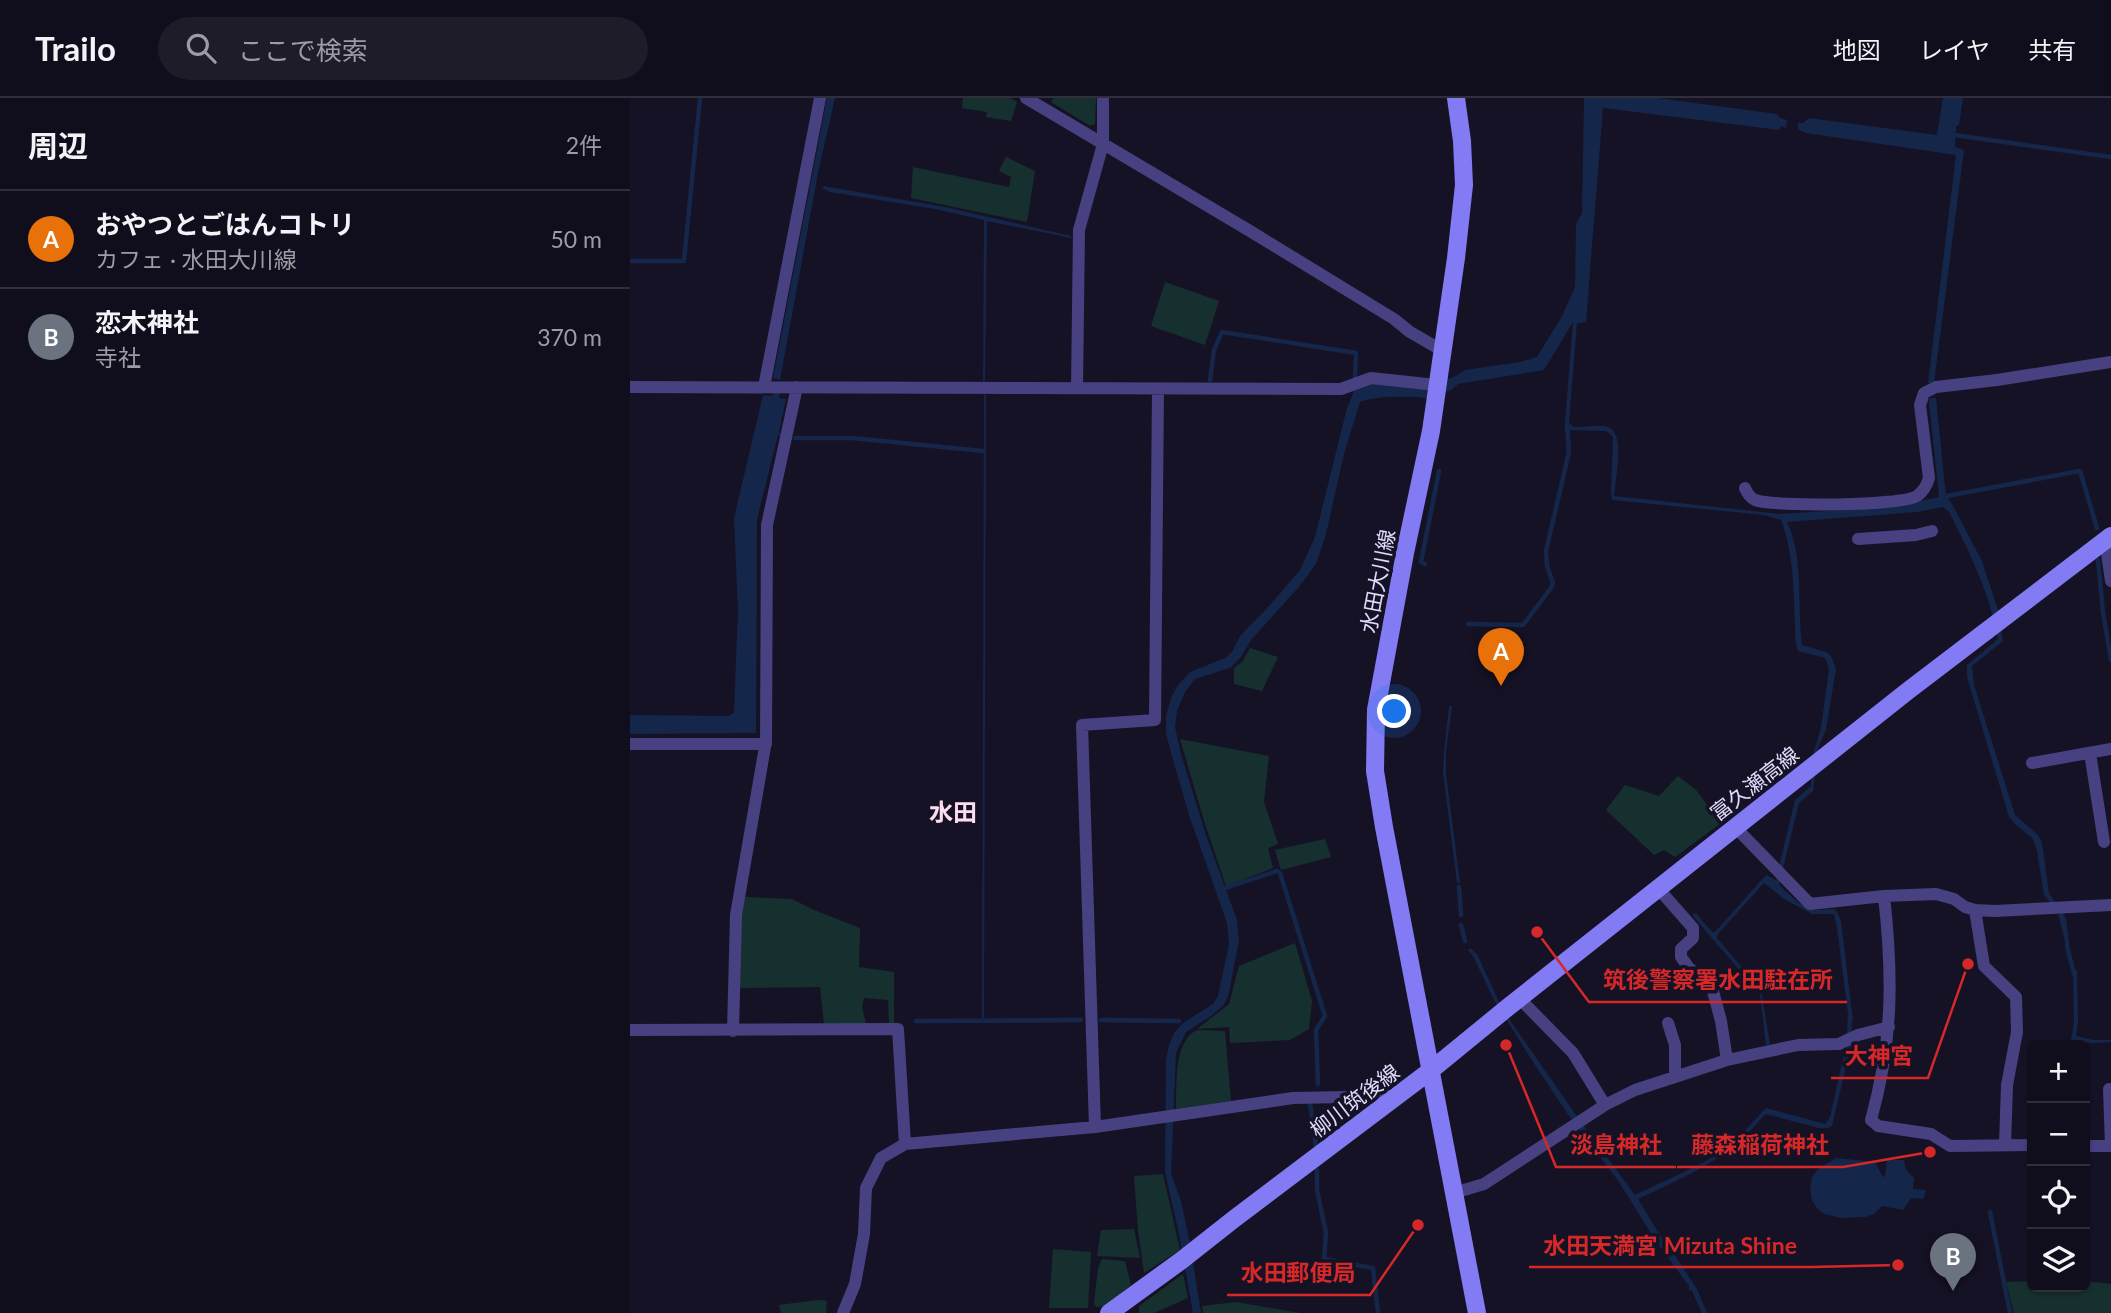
<!DOCTYPE html>
<html lang="ja">
<meta charset="utf-8">
<style>
body{margin:0;font-family:Lato,"Noto Sans JP",sans-serif;background:#1e1c29;color:#f1f3f6}
.controls{position:absolute;right:21px;bottom:21px;display:grid;overflow:hidden;border-radius:10px;box-shadow:0 2px 5px #0004}
.controls button{width:63px;height:63px;display:grid;place-items:center;padding:0;border:0;border-bottom:2px solid #302e3b;background:#100e1c;color:#f1f3f6;font:35px sans-serif}
.you{position:absolute;left:765px;top:614px;width:24px;height:24px;margin:-18px;border:5px solid #fff;border-radius:50%;background:#1a73e8;box-shadow:0 0 0 10px #1a73e833}
.badge{display:grid;place-items:center;width:46px;height:46px;border-radius:50%;background:#d93025;color:#fff;font-size:23px;font-weight:700}
.pin{position:absolute;translate:-50% -58px;filter:drop-shadow(0 2px 4px #0008)}
.pin::after{content:'';position:absolute;top:37px;width:24px;height:21px;background:inherit;clip-path:polygon(0 0,100% 0,50% 100%)}
.list{margin:0;padding:0;list-style:none}
h2{display:flex;justify-content:space-between;align-items:center;height:91px;margin:0;padding:0 28px;font-size:30px}
h2 small{font-size:23px;font-weight:400;color:#9c9ca3}
.list li{display:grid;grid-template-columns:46px 1fr auto;gap:21px;align-items:center;box-sizing:border-box;height:98px;padding:0 28px;border-top:2px solid #302e3b}
.list b{display:block;font-size:26px;white-space:nowrap}
.list p{margin:0;font-size:23px;white-space:nowrap;color:#9c9ca3}
.list em{font-size:23px;font-style:normal;color:#9c9ca3}
.icon{flex:none;width:38px;height:38px;fill:none;stroke:currentColor;stroke-width:2;stroke-linecap:round;stroke-linejoin:round}
.map{position:relative;flex:none;width:1481px;height:1215px;overflow:hidden}
header{display:flex;align-items:center;gap:42px;box-sizing:border-box;height:98px;padding:0 35px;background:#100e1c;border-bottom:2px solid #302e3b}
header strong{font-size:33px}
nav{display:flex;gap:38px;margin-inline-start:auto;font-size:24px}
.search{width:490px;height:63px;background:#1e1c29;display:flex;align-items:center;gap:18px;box-sizing:border-box;padding:0 24px;border-radius:38px;color:#9c9ca3;font-size:26px}
main{display:flex}
aside{flex:1;background:#100e1c}
.map>svg:first-child{display:block}
.green{fill:#163030}
.water{fill:#142649}
.lines{fill:none;stroke-linecap:round;stroke-linejoin:round}
.stream{stroke:#142649;stroke-width:4.5}
.street{stroke:#474181;stroke-width:12}
.secondary{stroke:#837bf3;stroke-width:18}
.labels{text-anchor:middle;dominant-baseline:central;stroke-width:7;stroke-linejoin:round;paint-order:stroke}
.street-label{font-size:21px;fill:#e0dbfc;stroke:#161226}
.quarter-label{font-size:24px;font-weight:bold;fill:#fcddef;stroke:#161226}
.leader{fill:none;stroke:#d62828;stroke-width:2.5}
.callout-dot{fill:#d62828;stroke:#161226;stroke-width:2.5}
.callout-label{font-size:23px;text-anchor:middle;font-weight:bold;fill:#d62828;stroke:#161226;stroke-width:7;stroke-linejoin:round;paint-order:stroke}
</style>
<header>
<strong>Trailo</strong>
<div class="search"><svg class="icon" aria-label="search" viewBox="0 0 24 24"><circle cx="10" cy="10" r="6"/><path d="M15 15l6 6"/></svg>ここで検索</div>
<nav><a>地図</a><a>レイヤ</a><a>共有</a></nav>
</header>
<main>
<aside>
<h2>周辺<small>2件</small></h2>
<ul class="list">
<li><span class="badge" style="background:#e8710a">A</span><div><b>おやつとごはんコトリ</b><p>カフェ · 水田大川線</p></div><em>50 m</em></li>
<li><span class="badge" style="background:#6b7280">B</span><div><b>恋木神社</b><p>寺社</p></div><em>370 m</em></li>
</ul>
</aside>
<div class="map">
<svg width="1481" height="1215" viewBox="0 0 1481 1215">
<rect width="100%" height="100%" fill="#161226"/>
<path class="green" d="M 333,0 L 380,0 L 387,4 L 381,23 L 356,19 L 357,14 L 332,10 Z
M 424,0 L 466,0 L 465,26 L 460,28 L 421,4 Z
M 376,59 L 405,73 L 397,124 L 281,100 L 283,69 L 379,89 L 381,79 L 369,73 Z
M 535,184 L 589,203 L 575,247 L 521,228 Z
M 620,550 L 648,559 L 632,593 L 604,586 L 604,570 L 612,564 Z
M 550,641 L 639,658 L 634,704 L 648,746 L 638,750 L 643,770 L 596,788 L 575,726 Z
M 1048,678 L 1066,692 L 1091,725 L 1045,759 L 1034,752 L 1024,757 L 976,712 L 995,687 L 1029,698 Z
M 695,741 L 701,759 L 651,772 L 645,752 Z
M 115,799 L 162,801 L 184,812 L 230,830 L 229,869 L 264,874 L 264,928 L 259,927 L 258,902 L 234,900 L 232,909 L 236,926 L 194,926 L 190,889 L 107,890 L 109,829 Z
M 665,845 L 682,903 L 679,931 L 660,942 L 600,945 L 599,929 L 567,931 L 599,906 L 609,868 Z
M 568,932 L 595,933 L 601,1003 L 546,1011 C 547,988 543,941 568,932 Z
M 533,1076 L 550,1152 L 514,1175 L 508,1132 L 504,1078 Z
M 504,1131 L 510,1160 L 467,1158 L 471,1132 Z
M 423,1151 L 461,1154 L 458,1210 L 419,1210 Z
M 472,1161 L 495,1163 L 501,1187 L 475,1208 L 466,1209 L 464,1205 L 468,1170 Z
M 553,1176 L 558,1200 L 524,1215 L 509,1215 L 509,1208 Z
M 1402,1183 L 1402,1189 L 1455,1189 L 1455,1183 L 1481,1186 L 1481,1215 L 1384,1215 L 1376,1184 Z
M 189,1202 L 197,1203 L 196,1215 L 151,1215 L 149,1207 Z
M 606,1204 L 670,1215 L 573,1215 L 572,1208 Z"/>
<path class="water" d="M 197,0 L 205,0 L 189,70 L 150,282 L 143,280 Z
M 954,0 L 1028,0 L 1147,16 L 1150,20 L 1157,22 L 1156,30 L 1151,28 L 1149,32 L 973,10 L 956,224 L 947,225 L 939,322 L 940,326 L 944,329 C 954,329 969,326 978,329 C 996,335 985,383 984,398 L 1151,416 L 1266,408 L 1309,399 L 1299,304 L 1300,300 L 1306,300 L 1316,398 L 1322,406 L 1352,463 L 1368,512 L 1373,543 L 1342,568 L 1344,587 L 1385,717 L 1408,737 L 1412,745 L 1419,795 L 1436,820 L 1440,852 L 1437,853 L 1428,815 L 1414,797 L 1407,753 L 1403,741 L 1385,726 L 1379,719 L 1337,579 L 1337,567 L 1368,541 C 1359,494 1341,457 1319,414 L 1313,409 L 1287,414 L 1157,424 C 1174,459 1167,509 1172,547 L 1196,554 L 1201,558 L 1206,571 L 1196,632 L 1188,650 L 1183,693 L 1169,705 L 1149,787 L 1169,805 L 1185,812 L 1204,811 L 1207,814 L 1211,823 L 1223,923 L 1219,923 L 1207,830 L 1204,816 L 1182,816 L 1154,801 L 1134,785 L 1088,836 L 1087,840 L 1131,892 L 1140,946 L 1136,948 L 1130,896 L 1062,817 L 1066,815 L 1082,834 L 1085,834 L 1136,777 L 1146,782 L 1165,702 L 1181,688 L 1183,656 L 1191,630 L 1199,571 L 1195,560 L 1168,553 L 1166,546 C 1163,504 1166,462 1151,422 L 1134,417 L 982,402 L 981,395 L 983,339 L 976,333 L 939,332 L 935,324 L 943,224 L 914,272 L 828,286 L 821,292 L 796,301 L 791,299 C 772,299 749,297 730,304 L 714,356 L 696,436 L 686,466 L 669,489 L 621,542 L 611,559 L 600,570 L 565,581 L 555,594 L 547,613 L 545,629 L 551,656 L 576,737 L 607,822 L 609,843 L 598,899 L 593,908 L 581,918 L 556,934 L 546,955 L 541,1075 L 551,1103 L 560,1146 L 571,1215 L 563,1215 L 549,1136 L 535,1074 L 536,962 L 539,947 L 544,935 L 553,925 L 583,906 L 588,898 L 599,846 L 597,825 L 559,717 L 540,651 L 536,635 L 536,618 L 541,600 L 548,587 L 560,574 L 595,560 L 602,554 L 610,538 L 641,506 L 670,472 L 685,439 L 717,310 L 725,291 L 743,284 L 795,289 L 824,279 L 835,272 L 890,264 L 907,259 L 932,218 L 945,189 L 946,126 L 952,115 Z
M 1313,0 L 1333,0 L 1329,27 L 1326,28 L 1325,49 L 1334,52 L 1304,285 L 1298,285 L 1326,57 L 1176,35 L 1168,31 L 1168,25 L 1173,25 L 1179,20 L 1307,37 Z
M 193,88 L 315,109 L 441,138 L 441,140 L 357,123 L 355,283 L 353,284 L 354,122 L 305,111 L 200,94 L 192,90 Z
M 143,295 L 150,295 L 149,300 L 156,301 L 149,334 L 152,336 L 151,338 L 148,337 L 127,421 L 126,635 L 0,636 L 0,617 L 98,618 L 104,615 L 108,513 L 104,420 L 133,297 L 142,298 Z
M 354,297 L 356,297 L 354,920 L 352,920 Z
M 819,608 L 822,608 L 816,653 L 816,676 L 830,784 L 827,785 L 813,675 L 814,654 Z
M 840,850 L 847,856 L 870,906 L 882,925 L 948,1020 L 1005,1097 L 1073,1065 L 1108,1040 L 1136,1010 L 1195,1026 L 1200,1019 L 1216,947 L 1221,947 L 1202,1028 L 1198,1030 L 1189,1030 L 1136,1016 C 1126,1024 1120,1036 1110,1044 C 1079,1069 1044,1084 1008,1101 L 1039,1152 L 1042,1153 L 1067,1191 L 1077,1215 L 1072,1215 L 1062,1193 L 1059,1192 L 1059,1188 L 1027,1145 L 989,1084 L 937,1015 L 905,967 L 864,902 L 843,858 L 838,852 Z
M 1443,872 L 1447,872 L 1448,922 L 1446,938 L 1463,942 L 1481,942 L 1481,944 L 1461,945 L 1446,943 L 1445,947 L 1440,947 L 1444,926 Z
M 1206,1060 L 1245,1064 L 1253,1079 L 1255,1078 L 1257,1062 L 1274,1062 L 1276,1072 L 1284,1080 L 1283,1091 L 1296,1092 L 1293,1101 L 1281,1100 L 1273,1112 L 1252,1108 L 1244,1116 L 1235,1119 L 1210,1120 L 1192,1115 L 1186,1109 L 1182,1102 L 1180,1089 L 1182,1079 L 1188,1071 Z"/>
<g class="lines">
<path class="stream" d="M 1324,37 L 1481,59
M 0,163 L 54,163 L 70,0
M 580,282 L 584,252 L 592,234 L 726,255 L 725,280
M 165,340 L 222,340 L 353,353
M 1316,402 L 1317,398 L 1450,373 L 1467,430
M 1468,462 L 1473,514 L 1481,562
M 795,466 L 791,464 L 809,373
M 838,526 L 893,527 L 921,490 L 923,485 L 917,468 L 916,453 L 939,354 L 937,327
M 829,789 L 831,817
M 592,791 L 647,773 L 650,775 L 695,918 L 686,932 L 688,986
M 831,827 L 835,843
M 1437,848 L 1444,876
M 471,922 L 549,923
M 286,923 L 451,922
M 1219,938 L 1220,919
M 680,1005 L 686,1049
M 687,1072 L 687,1092 L 696,1135 L 694,1161 L 743,1170 L 748,1215
M 1360,1114 L 1380,1215"/>
<path class="street" d="M 396,0 L 620,133 L 764,221 L 780,234 L 813,253
M 0,289 L 711,291 L 741,280 L 797,286
M 134,289 L 190,0
M 447,290 L 449,132 L 473,46 L 473,0
M 1115,390 C 1117,395 1119,399 1125,402 C 1145,409 1271,408 1287,398 C 1294,393 1297,387 1299,380 L 1290,307 L 1294,295 L 1306,289 L 1367,282 L 1481,264
M 1228,441 L 1286,437 L 1302,433
M 1475,442 L 1481,483
M 0,646 L 136,646
M 1460,655 L 1474,744
M 1402,665 L 1481,651
M 1105,729 L 1180,806 L 1254,798 L 1306,796 L 1324,801 L 1335,809 L 1345,812 L 1365,813 L 1481,807
M 1034,797 L 1063,830 L 1063,840 L 1051,851 L 1051,859 L 1059,870 L 1081,886 L 1091,923 L 1097,962
M 1254,798 C 1263,878 1263,943 1241,1022 L 1248,1028 L 1301,1036 L 1320,1048 L 1402,1047
M 1345,812 L 1354,868 L 1386,899 L 1387,934 L 1377,987 L 1375,1047
M 889,900 L 943,955 L 975,1007
M 1038,925 L 1045,947 L 1045,979
M 0,932 L 268,931 L 275,1046
M 103,933 L 106,817 L 136,643 L 137,427 L 167,289
M 1479,991 L 1481,1048
M 465,1029 L 452,627 L 525,622 L 528,291
M 1455,1048 L 1481,1048
M 824,1095 L 854,1086 L 975,1007 L 1005,992 L 1097,962 L 1168,947 L 1209,946 L 1228,937 L 1259,929
M 213,1215 L 225,1186 L 234,1136 L 236,1090 L 251,1060 L 275,1046 L 465,1029 L 663,1000 L 768,998"/>
<path class="secondary" d="M 826,0 L 832,43 L 834,87 L 826,160 L 801,333 L 775,455 L 746,612 L 745,673 L 754,729 L 847,1215
M 479,1215 L 552,1162 L 604,1121 L 800,973 L 877,910 L 1279,592 L 1481,438"/>
</g>
<g class="labels">
<g class="street-label">
<text transform="translate(747 483) rotate(-79)">水田大川線</text>
<text transform="translate(1124 685) rotate(-38)">富久瀬高線</text>
<text transform="translate(724 1002) rotate(-37)">柳川筑後線</text>
</g>
<g class="quarter-label">
<text x="323" y="713">水田</text>
</g>
</g>
<path class="leader" d="M907 834L959 904H1217M1338 866L1298 980H1201M876 947L926 1069H1046M1300 1054L1213 1069H1047M1268 1167L1181 1169H899M788 1127L740 1197H597"/>
<g class="callout-dot">
<circle cx="907" cy="834" r="7"/>
<circle cx="1338" cy="866" r="7"/>
<circle cx="876" cy="947" r="7"/>
<circle cx="1300" cy="1054" r="7"/>
<circle cx="1268" cy="1167" r="7"/>
<circle cx="788" cy="1127" r="7"/>
</g>
<g class="callout-label">
<text x="1088" y="890">筑後警察署水田駐在所</text>
<text x="1249" y="966">大神宮</text>
<text x="986" y="1055">淡島神社</text>
<text x="1130" y="1055">藤森稲荷神社</text>
<text x="1040" y="1156">水田天満宮 Mizuta Shine</text>
<text x="668" y="1183">水田郵便局</text>
</g>
</svg>
<div class="controls">
<button>+</button>
<button>−</button>
<button><svg class="icon" aria-label="locate" viewBox="0 0 24 24"><circle cx="12" cy="12" r="6"/><path d="M12 2v4M12 18v4M2 12h4M18 12h4"/></svg></button>
<button><svg class="icon" aria-label="layers" viewBox="0 0 24 24"><path d="M12 4l9 5-9 5-9-5zM3 14l9 5 9-5"/></svg></button>
</div>
<div class="you"></div>
<div class="pin badge" style="left:871px;top:588px;background:#e8710a">A</div>
<div class="pin badge" style="left:1323px;top:1193px;background:#6b7280">B</div>
</div>
</main>
